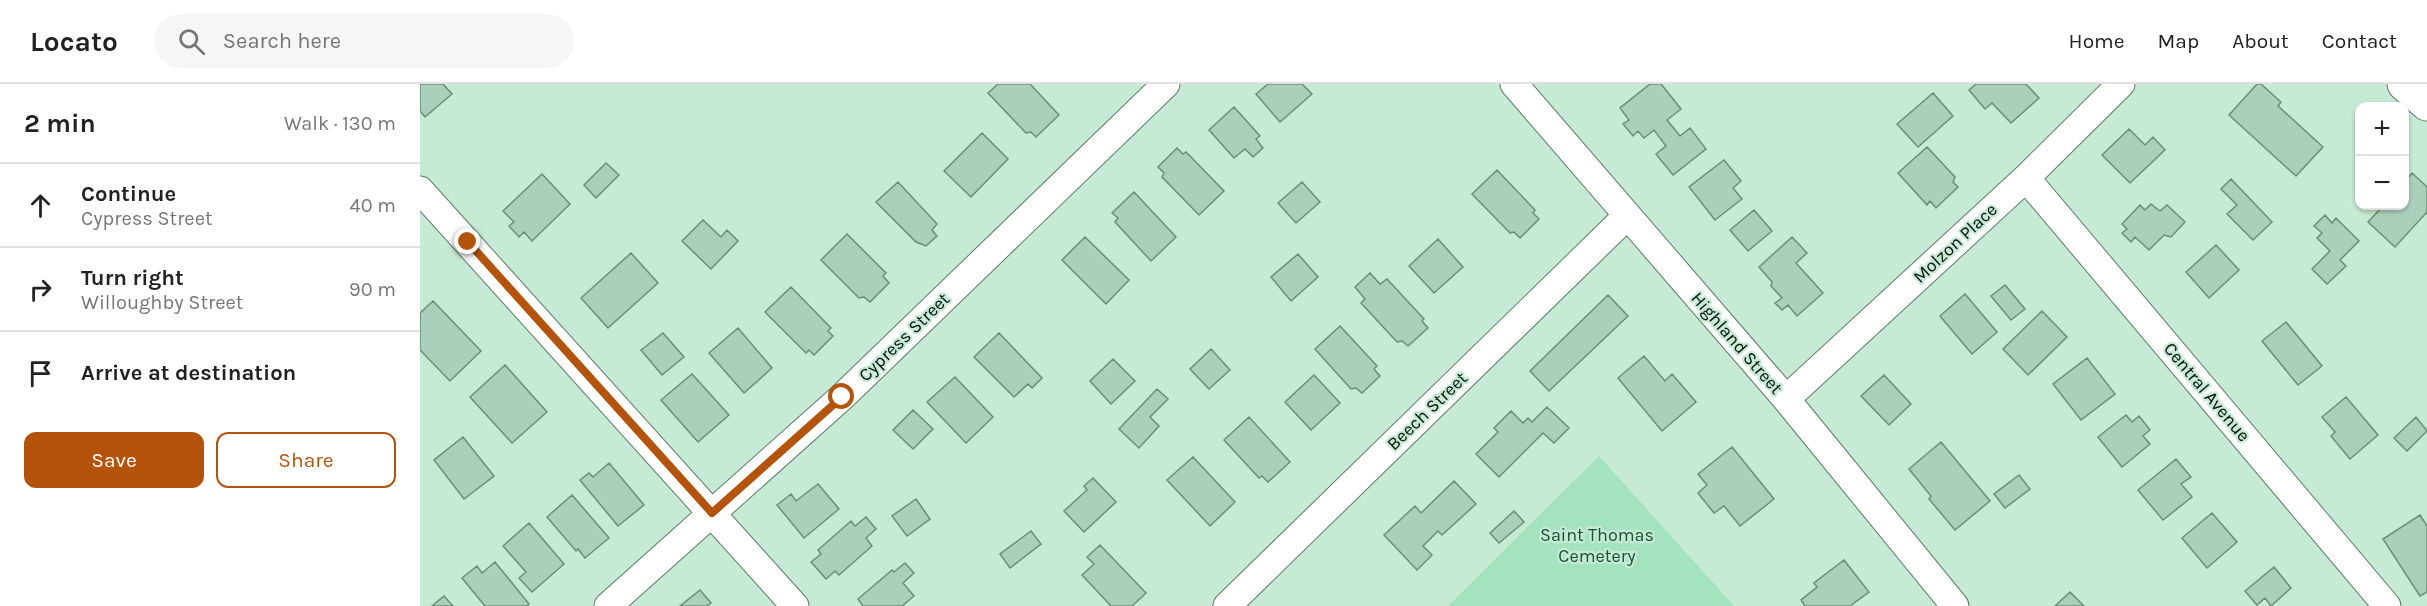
<!DOCTYPE html>
<meta charset="utf-8">
<style>
body{margin:0;font-family:Karla,sans-serif;background:#f6f6f6;color:#222}
.controls{position:absolute;right:18px;top:18px;display:grid;overflow:hidden;border-radius:12px;box-shadow:0 2px 4px #0004}
.controls button{width:54px;height:54px;display:grid;place-items:center;padding:0;border:0;border-bottom:2px solid #e0e0e0;background:#fff;color:#222;font:30px sans-serif}
.stop{position:absolute;width:18px;height:18px;margin:-14px;border:4px solid #b45309;border-radius:50%;background:#fff}
.stop.end{background:#b45309;border-color:#fff;box-shadow:0 2px 6px #0008}
.list{margin:0;padding:0;list-style:none}
h2{display:flex;justify-content:space-between;align-items:center;height:78px;margin:0;padding:0 24px;font-size:26px}
h2 small{font-size:20px;font-weight:400;color:#767676}
.list li{display:grid;grid-template-columns:39px 1fr auto;gap:18px;align-items:center;box-sizing:border-box;height:84px;padding:0 24px;border-top:2px solid #e0e0e0}
.list b{display:block;font-size:22px;white-space:nowrap}
.list p{margin:0;font-size:20px;white-space:nowrap;color:#767676}
.list em{font-size:20px;font-style:normal;color:#767676}
.actions{display:flex;gap:12px;padding:18px 24px}
.actions a{flex:1;padding:14px 0;border:2px solid #b45309;border-radius:12px;text-align:center;font-size:21px;color:#b45309}
.actions .main{background:#b45309;color:#fff}
.icon{flex:none;width:33px;height:33px;fill:none;stroke:currentColor;stroke-width:2;stroke-linecap:round;stroke-linejoin:round}
.map{position:relative;flex:none;width:2007px;height:522px;overflow:hidden}
header{display:flex;align-items:center;gap:36px;box-sizing:border-box;height:84px;padding:0 30px;background:#fff;border-bottom:2px solid #e0e0e0}
header strong{font-size:28px}
nav{display:flex;gap:33px;margin-inline-start:auto;font-size:21px}
.search{width:420px;height:54px;background:#f6f6f6;display:flex;align-items:center;gap:15px;box-sizing:border-box;padding:0 21px;border-radius:33px;color:#767676;font-size:22px}
main{display:flex}
aside{flex:1;background:#fff}
.map>svg:first-child{display:block}
.green{fill:#a3e3be}
.building{fill:#abcfba;stroke:#6b8d79;stroke-width:1.5}
.lines{fill:none;stroke-linecap:round;stroke-linejoin:round}
.street-casing{stroke:#5a7b68;stroke-width:29}
.secondary-casing{stroke:#5a7b68;stroke-width:35}
.street{stroke:#fff;stroke-width:27}
.secondary{stroke:#fff;stroke-width:33}
.route{stroke:#b45309;stroke-width:8}
.labels{text-anchor:middle;dominant-baseline:central;stroke-width:4.5;stroke-linejoin:round;paint-order:stroke}
.street-label{font-size:18px;fill:#05110a;stroke:#c6ead4}
.park-label{font-size:18px;fill:#155236;stroke:#c6ead4}
</style>
<header>
<strong>Locato</strong>
<div class="search"><svg class="icon" aria-label="search" viewBox="0 0 24 24"><circle cx="10" cy="10" r="6"/><path d="M15 15l6 6"/></svg>Search here</div>
<nav><a>Home</a><a>Map</a><a>About</a><a>Contact</a></nav>
</header>
<main>
<aside>
<h2>2 min<small>Walk · 130 m</small></h2>
<ul class="list">
<li><svg class="icon" aria-label="ahead" viewBox="0 0 24 24"><path d="M12 20V5M6 11l6-6 6 6"/></svg><div><b>Continue</b><p>Cypress Street</p></div><em>40 m</em></li>
<li><svg class="icon" aria-label="right" viewBox="0 0 24 24"><path d="M7 20v-9h11M14 6l5 5-5 5"/></svg><div><b>Turn right</b><p>Willoughby Street</p></div><em>90 m</em></li>
<li><svg class="icon" aria-label="arrive" viewBox="0 0 24 24"><path d="M6 21V4h12l-3 4 3 4H6"/></svg><div><b>Arrive at destination</b></div></li>
</ul>
<div class="actions"><a class="main">Save</a><a>Share</a></div>
</aside>
<div class="map">
<svg width="2007" height="522" viewBox="0 0 2007 522">
<rect width="100%" height="100%" fill="#c6ead4"/>
<path class="green" d="M 1179,372 L 1314,522 L 1028,522 Z"/>
<path class="building" d="M 0,0 L 23,0 L 32,10 L 5,33 L 0,27 Z
M 578,0 L 610,0 L 639,31 L 616,53 L 611,48 L 606,49 L 568,9 Z
M 848,0 L 882,0 L 892,10 L 860,38 L 836,10 Z
M 1230,0 L 1241,0 L 1261,25 L 1247,36 L 1260,52 L 1270,44 L 1286,65 L 1253,91 L 1236,70 L 1246,62 L 1234,46 L 1224,54 L 1218,47 L 1213,52 L 1203,40 L 1209,36 L 1200,24 Z
M 1556,0 L 1606,0 L 1619,14 L 1591,39 L 1572,19 L 1565,25 L 1549,6 Z
M 1837,0 L 1841,0 L 1861,18 L 1858,22 L 1903,63 L 1876,92 L 1809,31 Z
M 1513,9 L 1533,32 L 1498,63 L 1477,40 Z
M 814,23 L 840,52 L 836,55 L 843,64 L 833,73 L 825,65 L 814,74 L 789,46 Z
M 1709,45 L 1725,61 L 1733,53 L 1745,66 L 1710,99 L 1682,71 Z
M 562,49 L 588,75 L 551,113 L 524,87 Z
M 1507,63 L 1535,93 L 1533,98 L 1538,103 L 1516,124 L 1510,117 L 1507,121 L 1478,89 Z
M 757,64 L 763,70 L 766,68 L 804,107 L 779,131 L 742,93 L 744,89 L 738,83 Z
M 1304,76 L 1321,97 L 1313,104 L 1322,115 L 1295,136 L 1269,103 Z
M 186,79 L 199,91 L 176,114 L 164,101 Z
M 1077,86 L 1115,126 L 1113,129 L 1119,135 L 1100,154 L 1094,148 L 1090,149 L 1052,110 Z
M 1992,89 L 2007,103 L 2007,130 L 2006,129 L 1975,163 L 1948,138 L 1963,122 L 1984,122 L 1984,98 Z
M 122,90 L 150,120 L 112,157 L 104,148 L 99,153 L 89,142 L 94,138 L 83,127 Z
M 1811,95 L 1852,138 L 1833,156 L 1807,130 L 1817,121 L 1801,105 Z
M 478,98 L 517,140 L 512,146 L 517,152 L 506,162 L 496,158 L 456,118 Z
M 882,98 L 900,118 L 876,139 L 858,119 Z
M 714,108 L 756,153 L 731,177 L 695,138 L 698,134 L 692,129 Z
M 1731,120 L 1740,127 L 1747,121 L 1765,138 L 1751,153 L 1744,151 L 1729,166 L 1715,153 L 1711,158 L 1702,149 L 1707,145 L 1702,140 L 1720,121 L 1725,126 Z
M 1334,126 L 1352,147 L 1328,167 L 1310,146 Z
M 1905,131 L 1912,139 L 1916,134 L 1939,157 L 1920,176 L 1926,182 L 1907,200 L 1892,185 L 1910,167 L 1897,154 L 1902,149 L 1894,142 Z
M 283,136 L 301,153 L 307,146 L 318,157 L 291,185 L 262,157 Z
M 427,150 L 466,189 L 463,192 L 469,199 L 450,218 L 444,213 L 439,214 L 401,176 Z
M 665,153 L 709,196 L 686,220 L 642,176 Z
M 1372,153 L 1387,169 L 1376,179 L 1403,209 L 1377,232 L 1368,221 L 1362,226 L 1355,219 L 1362,214 L 1351,202 L 1352,198 L 1339,183 Z
M 1018,155 L 1043,183 L 1014,209 L 989,182 Z
M 1796,161 L 1819,186 L 1789,214 L 1766,188 Z
M 211,169 L 238,199 L 188,244 L 161,214 Z
M 878,170 L 898,193 L 871,217 L 851,193 Z
M 950,189 L 960,200 L 967,195 L 1004,235 L 1002,237 L 1008,244 L 988,262 L 982,257 L 977,258 L 941,219 L 945,215 L 935,203 Z
M 1585,201 L 1605,225 L 1591,236 L 1571,212 Z
M 371,203 L 411,244 L 408,247 L 413,252 L 394,271 L 389,266 L 386,269 L 345,228 Z
M 1545,210 L 1577,248 L 1552,270 L 1520,232 Z
M 1188,211 L 1208,232 L 1129,307 L 1110,287 Z
M 13,217 L 61,267 L 30,297 L 0,266 L 0,229 Z
M 1622,227 L 1647,253 L 1608,291 L 1583,265 Z
M 1866,238 L 1902,282 L 1878,301 L 1842,257 Z
M 920,242 L 957,282 L 954,285 L 960,292 L 942,309 L 936,304 L 931,305 L 895,265 Z
M 318,244 L 352,284 L 324,309 L 289,269 Z
M 243,249 L 264,273 L 242,291 L 221,266 Z
M 579,249 L 622,294 L 612,304 L 608,300 L 594,313 L 554,273 Z
M 791,265 L 810,286 L 789,305 L 770,285 Z
M 1224,272 L 1245,297 L 1252,290 L 1276,318 L 1242,347 L 1198,294 Z
M 1667,274 L 1695,310 L 1661,336 L 1633,300 Z
M 693,275 L 715,297 L 691,320 L 670,297 Z
M 85,281 L 127,328 L 92,359 L 50,313 Z
M 272,290 L 309,331 L 278,358 L 241,316 Z
M 894,291 L 920,319 L 891,346 L 865,318 Z
M 1464,291 L 1491,320 L 1469,341 L 1441,312 Z
M 535,293 L 573,333 L 546,359 L 507,318 Z
M 737,305 L 748,315 L 730,333 L 739,342 L 719,364 L 699,345 Z
M 1926,313 L 1958,351 L 1930,375 L 1911,352 L 1915,348 L 1902,333 Z
M 1127,323 L 1149,344 L 1134,359 L 1123,349 L 1079,393 L 1056,370 L 1078,348 L 1074,344 L 1091,327 L 1103,339 L 1108,334 L 1112,338 Z
M 493,326 L 513,345 L 493,365 L 473,346 Z
M 1706,331 L 1712,338 L 1719,332 L 1730,346 L 1723,352 L 1730,360 L 1702,383 L 1678,353 Z
M 829,333 L 870,378 L 848,398 L 842,392 L 839,394 L 804,356 Z
M 1996,333 L 2007,347 L 1987,367 L 1974,354 Z
M 43,353 L 74,392 L 44,415 L 14,376 Z
M 1521,358 L 1570,417 L 1535,446 L 1509,415 L 1511,412 L 1489,385 Z
M 1312,363 L 1354,415 L 1320,442 L 1304,422 L 1294,429 L 1278,409 L 1287,401 L 1278,390 Z
M 773,373 L 815,418 L 790,442 L 747,396 Z
M 1756,375 L 1771,393 L 1761,400 L 1772,413 L 1743,436 L 1718,406 Z
M 189,379 L 224,421 L 198,442 L 160,396 L 169,389 L 173,393 Z
M 1599,391 L 1610,405 L 1585,424 L 1574,410 Z
M 673,394 L 696,418 L 664,448 L 644,427 L 667,406 L 664,402 Z
M 1034,397 L 1056,420 L 1022,451 L 1018,447 L 1003,462 L 1012,471 L 997,486 L 964,451 L 995,422 L 1001,429 Z
M 398,400 L 419,425 L 384,454 L 357,421 L 371,410 L 376,417 Z
M 152,411 L 189,454 L 165,474 L 158,465 L 156,467 L 127,433 Z
M 496,415 L 510,435 L 487,452 L 472,432 Z
M 1094,427 L 1104,438 L 1079,459 L 1070,449 Z
M 1792,429 L 1817,458 L 1787,484 L 1762,454 Z
M 2000,431 L 2007,442 L 2007,508 L 2000,512 L 1963,455 Z
M 446,433 L 456,445 L 446,454 L 452,462 L 419,491 L 415,487 L 406,495 L 391,478 L 401,470 L 398,466 L 431,437 L 435,442 Z
M 109,439 L 144,480 L 112,508 L 99,494 L 106,488 L 83,462 Z
M 611,447 L 621,460 L 590,484 L 580,470 Z
M 680,461 L 726,509 L 712,522 L 691,522 L 662,491 L 674,480 L 667,473 Z
M 1424,476 L 1449,508 L 1430,522 L 1385,522 L 1381,516 L 1397,503 L 1394,499 Z
M 75,478 L 109,520 L 107,522 L 65,522 L 42,494 L 57,482 L 62,489 Z
M 485,479 L 494,489 L 483,499 L 494,512 L 482,522 L 443,522 L 438,515 L 472,486 L 474,488 Z
M 1854,483 L 1871,504 L 1851,522 L 1845,514 L 1837,521 L 1825,507 Z
M 280,506 L 291,519 L 287,522 L 260,522 Z
M 1650,508 L 1664,522 L 1635,522 Z
M 24,512 L 33,522 L 12,522 Z"/>
<g class="lines">
<defs>
<path id="street" d="M 1094,0 L 1366,315 L 1535,522
M 1606,94 L 1967,522
M 0,106 L 375,522
M 1366,315 L 1606,94 L 1701,0
M 188,522 L 422,313 L 746,0
M 807,522 L 1207,132"/>
<path id="secondary" d="M 1984,0 L 2007,20"/>
</defs>
<use href="#street" class="street-casing"/>
<use href="#secondary" class="secondary-casing"/>
<use href="#street" class="street"/>
<use href="#secondary" class="secondary"/>
</g>
<g class="lines">
<path class="route" d="M 48,158 L 292,429 L 422,313"/>
</g>
<g class="labels">
<g class="street-label">
<text transform="translate(1535 159) rotate(-43)">Molzon Place</text>
<text transform="translate(484 253) rotate(-44)">Cypress Street</text>
<text transform="translate(1317 259) rotate(49)">Highland Street</text>
<text transform="translate(1787 308) rotate(50)">Central Avenue</text>
<text transform="translate(1007 327) rotate(-44)">Beech Street</text>
</g>
<g class="park-label">
<text x="1177" y="451">Saint Thomas<tspan x="1177" dy="21">Cemetery</tspan></text>
</g>
</g>
</svg>
<div class="controls">
<button>+</button>
<button>−</button>
</div>
<div class="stop" style="left:422px;top:313px"></div>
<div class="stop end" style="left:48px;top:158px"></div>
</div>
</main>
